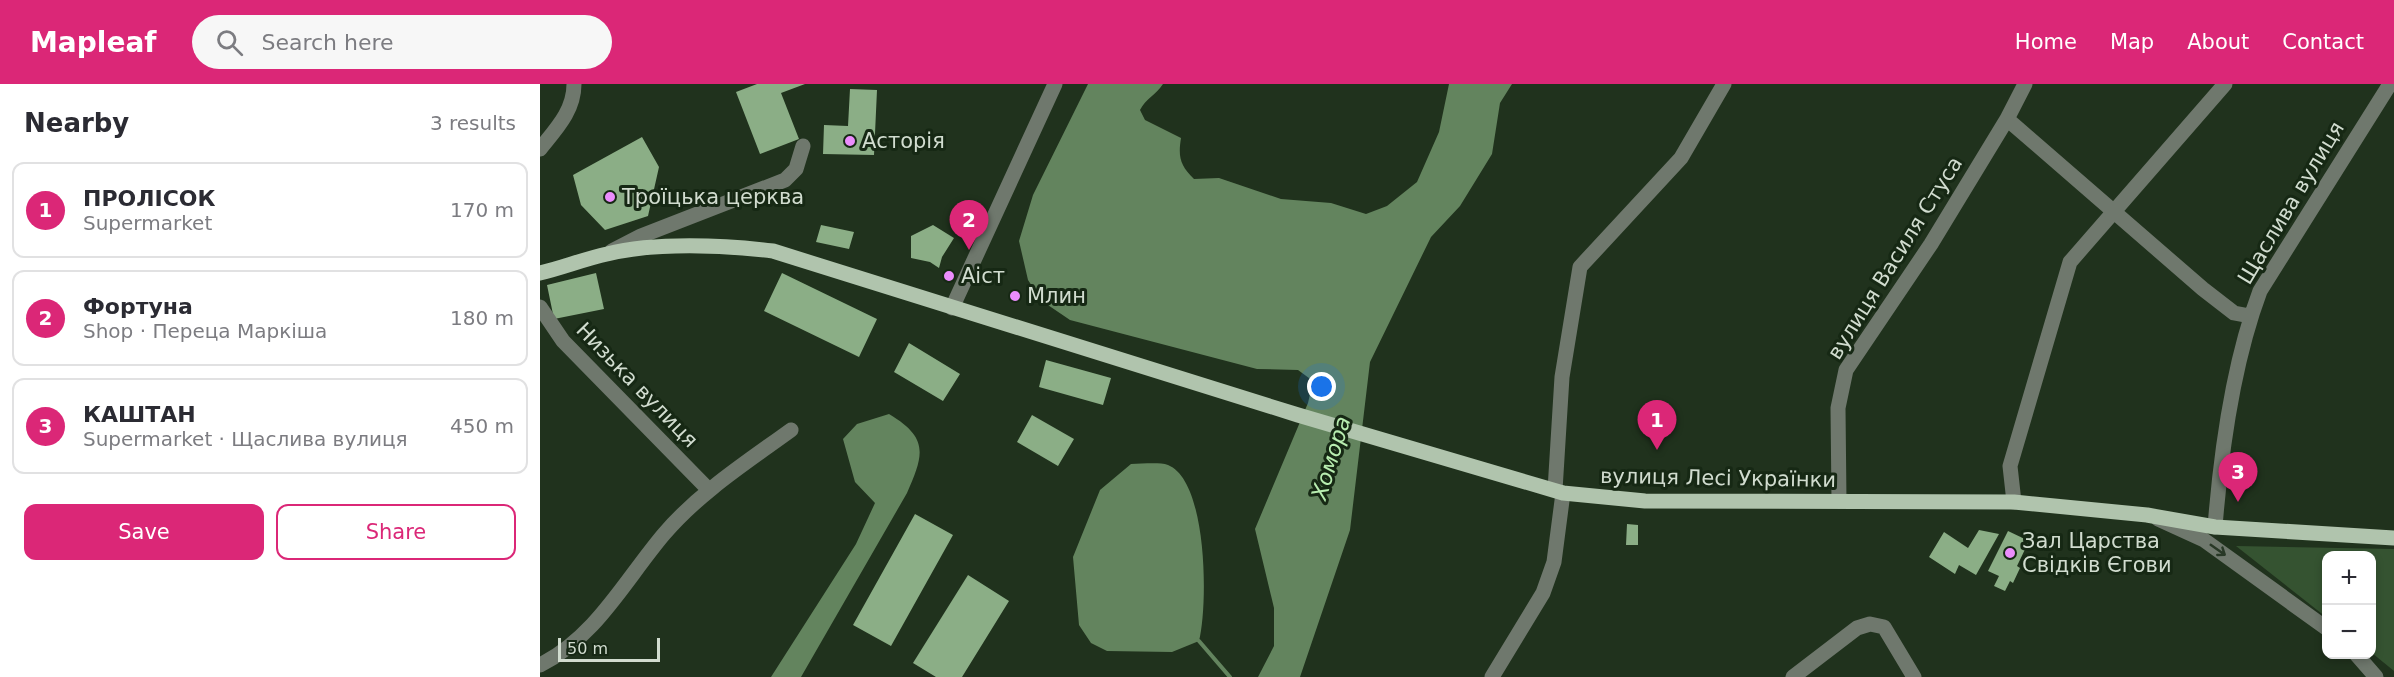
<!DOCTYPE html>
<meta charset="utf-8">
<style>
body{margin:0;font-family:"DejaVu Sans",sans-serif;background:#f7f7f7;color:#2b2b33}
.controls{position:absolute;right:18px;bottom:18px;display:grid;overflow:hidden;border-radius:12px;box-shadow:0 3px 9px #0003}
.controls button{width:54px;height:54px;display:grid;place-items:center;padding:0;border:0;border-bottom:2px solid #e1e1e2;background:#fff;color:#2b2b33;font:30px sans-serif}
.scale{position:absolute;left:18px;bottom:15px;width:102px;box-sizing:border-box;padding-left:6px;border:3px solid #d1dccf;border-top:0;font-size:16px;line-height:21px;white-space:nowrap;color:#d1dccf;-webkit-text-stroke:4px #162814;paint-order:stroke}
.you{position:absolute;left:782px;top:303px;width:21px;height:21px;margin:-15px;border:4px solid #fff;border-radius:50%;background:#1a73e8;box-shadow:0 0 0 9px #1a73e833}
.badge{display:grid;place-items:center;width:39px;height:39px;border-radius:50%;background:#db2777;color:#fff;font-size:20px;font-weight:700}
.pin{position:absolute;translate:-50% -50px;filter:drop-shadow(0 2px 3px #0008)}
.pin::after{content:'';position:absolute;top:32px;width:21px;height:18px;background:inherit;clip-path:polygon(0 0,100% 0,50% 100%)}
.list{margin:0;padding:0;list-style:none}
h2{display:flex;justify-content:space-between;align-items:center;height:78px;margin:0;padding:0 24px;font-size:26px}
h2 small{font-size:20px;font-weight:400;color:#7c7c81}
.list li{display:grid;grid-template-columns:39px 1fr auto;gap:18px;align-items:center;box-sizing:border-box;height:96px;margin:0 12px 12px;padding:0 12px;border:2px solid #e1e1e2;border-radius:12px}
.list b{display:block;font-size:22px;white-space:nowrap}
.list p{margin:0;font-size:20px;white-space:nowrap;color:#7c7c81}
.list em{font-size:20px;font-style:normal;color:#7c7c81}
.actions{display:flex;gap:12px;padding:18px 24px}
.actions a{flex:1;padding:14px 0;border:2px solid #db2777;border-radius:12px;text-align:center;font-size:21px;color:#db2777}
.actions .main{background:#db2777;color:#fff}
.icon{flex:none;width:33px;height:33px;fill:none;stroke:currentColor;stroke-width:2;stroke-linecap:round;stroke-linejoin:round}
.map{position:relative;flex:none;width:1854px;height:593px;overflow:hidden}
header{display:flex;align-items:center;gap:36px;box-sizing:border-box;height:84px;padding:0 30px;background:#db2777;color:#fff}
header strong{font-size:28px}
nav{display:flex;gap:33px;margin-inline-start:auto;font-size:21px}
.search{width:420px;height:54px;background:#f7f7f7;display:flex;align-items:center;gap:15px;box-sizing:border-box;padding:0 21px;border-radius:33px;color:#7c7c81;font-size:22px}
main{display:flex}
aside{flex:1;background:#fff}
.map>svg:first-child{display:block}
.green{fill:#355331}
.water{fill:#63845e}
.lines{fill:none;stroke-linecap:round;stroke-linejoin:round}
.stream{stroke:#63845e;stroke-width:4}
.building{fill:#8bae86}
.minor{stroke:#6f786d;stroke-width:15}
.major{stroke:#b0c4ad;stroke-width:15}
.oneway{stroke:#283826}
.poi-dot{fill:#eb8dfc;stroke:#162814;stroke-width:2}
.labels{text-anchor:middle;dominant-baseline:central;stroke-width:6;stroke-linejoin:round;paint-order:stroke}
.poi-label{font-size:21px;fill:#d1dccf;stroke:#162814;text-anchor:start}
.street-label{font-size:21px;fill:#d1dccf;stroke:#162814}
.water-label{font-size:22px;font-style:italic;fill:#b8edb0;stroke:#162814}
</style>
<header>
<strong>Mapleaf</strong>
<div class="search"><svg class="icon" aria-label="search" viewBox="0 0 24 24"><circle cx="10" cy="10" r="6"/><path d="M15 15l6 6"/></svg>Search here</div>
<nav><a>Home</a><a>Map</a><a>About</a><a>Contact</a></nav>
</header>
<main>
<aside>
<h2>Nearby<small>3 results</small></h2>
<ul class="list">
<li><span class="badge">1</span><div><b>ПРОЛІСОК</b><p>Supermarket</p></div><em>170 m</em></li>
<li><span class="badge">2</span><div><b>Фортуна</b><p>Shop · Переца Маркіша</p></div><em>180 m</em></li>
<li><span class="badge">3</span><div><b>КАШТАН</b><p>Supermarket · Щаслива вулиця</p></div><em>450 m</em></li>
</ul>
<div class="actions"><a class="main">Save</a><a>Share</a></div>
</aside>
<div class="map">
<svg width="1854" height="593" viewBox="0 0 1854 593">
<rect width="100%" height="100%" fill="#20321d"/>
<path class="green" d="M 1696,462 L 1854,465 L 1854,587 L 1832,569 L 1832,472 L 1786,472 L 1786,533 Z"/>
<path class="water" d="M 548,0 L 623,0 C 616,11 606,14 600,26 L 605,36 L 641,54 C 638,73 640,81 654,95 L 679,94 L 741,115 L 791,119 L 826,130 L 847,122 L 877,98 L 899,48 L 909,0 L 972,0 L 960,19 L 952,70 L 920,122 L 891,153 L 830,278 L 810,446 L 760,593 L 718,593 L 734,562 L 734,524 L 715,445 L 768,319 L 773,297 L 758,286 L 717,285 L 530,236 L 502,217 L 488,196 L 479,157 L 493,111 Z
M 349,330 C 389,354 384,370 367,409 L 261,593 L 231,593 L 316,460 L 335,419 L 315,398 L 303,355 L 317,340 Z
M 591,380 C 602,380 619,378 628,381 C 668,397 668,522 659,557 L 632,568 L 567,567 L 551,559 L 539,541 L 533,473 L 560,406 Z"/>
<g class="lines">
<path class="stream" d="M 659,557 L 690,593"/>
</g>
<path class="building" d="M 217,0 L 265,0 L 241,9 L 259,55 L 220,70 L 196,8 Z
M 310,5 L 337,6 L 334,71 L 283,70 L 284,41 L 308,42 Z
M 102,53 L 119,83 L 108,132 L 65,146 L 41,121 L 33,91 Z
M 281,141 L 314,148 L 309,165 L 276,158 Z
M 393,141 L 414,154 L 402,173 L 399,184 L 390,178 L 371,174 L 371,152 Z
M 56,189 L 64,225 L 14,235 L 7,201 Z
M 242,189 L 337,235 L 319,273 L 224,227 Z
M 369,259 L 420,290 L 403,317 L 354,288 Z
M 506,276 L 571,294 L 563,321 L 499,303 Z
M 492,331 L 534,355 L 518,382 L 477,358 Z
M 375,430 L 413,451 L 351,562 L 313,541 Z
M 1087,440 L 1098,441 L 1098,461 L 1086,461 Z
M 1439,446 L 1459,450 L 1436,491 L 1419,481 L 1415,490 L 1389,473 L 1404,448 L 1428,464 Z
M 1468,447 L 1489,457 L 1477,482 L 1480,484 L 1473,499 L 1470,497 L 1465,507 L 1454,502 L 1459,492 L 1448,487 Z
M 428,491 L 469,517 L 422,593 L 396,593 L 373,579 Z"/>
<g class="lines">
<path class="minor" d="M 1467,35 L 1663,205 L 1694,229 L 1710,232
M 0,65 C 16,45 34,27 34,0
M 72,167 L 101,152 L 245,96 L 256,85 L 263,62
M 0,223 L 23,257 L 168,405
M 412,224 L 515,0
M 1015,406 L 1022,293 L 1040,183 L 1141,74 L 1184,0
M 1299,417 L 1298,324 L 1306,286 L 1391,160 L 1467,35 L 1485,0
M 1474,418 L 1470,382 L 1530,178 L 1685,0
M 1618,435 L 1664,456 L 1786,544
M 1675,443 C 1681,367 1693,279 1720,207 L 1850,0
M 1816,570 L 1836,593
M 0,581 C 56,553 85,496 124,450 C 160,408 207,378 251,346
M 952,593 L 1003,509 L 1014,478 L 1023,409
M 1253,593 L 1317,544 L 1330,540 L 1344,543 L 1374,593"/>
<path class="major" d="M 0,189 C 22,184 44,175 67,170 C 115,158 184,161 233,167 L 758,331 L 1023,409 L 1105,417 L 1474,418 L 1607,431 L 1675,443 L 1854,454"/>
</g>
<defs><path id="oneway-shaft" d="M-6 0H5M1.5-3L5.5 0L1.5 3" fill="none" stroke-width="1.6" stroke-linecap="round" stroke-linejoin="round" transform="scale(1.5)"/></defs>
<use class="oneway" href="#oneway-shaft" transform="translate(1678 466) rotate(35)"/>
<g class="poi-dot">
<circle cx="310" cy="57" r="6"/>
<circle cx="70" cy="113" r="6"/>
<circle cx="409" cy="192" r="6"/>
<circle cx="475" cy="212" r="6"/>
<circle cx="1470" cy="469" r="6"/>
</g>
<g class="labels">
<g class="poi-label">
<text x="322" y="57">Асторія</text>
<text x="82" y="113">Троїцька церква</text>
<text x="421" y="192">Аіст</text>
<text x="487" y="212">Млин</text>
<text x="1482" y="457">Зал Царства<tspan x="1482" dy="24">Свідків Єгови</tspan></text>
</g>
<g class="street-label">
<text transform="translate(1751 119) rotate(-59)">Щаслива вулиця</text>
<text transform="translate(1355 174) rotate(-58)">вулиця Василя Стуса</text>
<text transform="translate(97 301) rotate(46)">Низька вулиця</text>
<text transform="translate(1178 394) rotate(1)">вулиця Лесі Українки</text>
</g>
<g class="water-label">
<text transform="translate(791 374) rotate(-73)">Хомора</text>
</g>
</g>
</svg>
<div class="controls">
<button>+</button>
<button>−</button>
</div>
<div class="scale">50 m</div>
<div class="you"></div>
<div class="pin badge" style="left:1117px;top:366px">1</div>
<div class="pin badge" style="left:429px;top:166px">2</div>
<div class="pin badge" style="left:1698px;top:418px">3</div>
</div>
</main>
